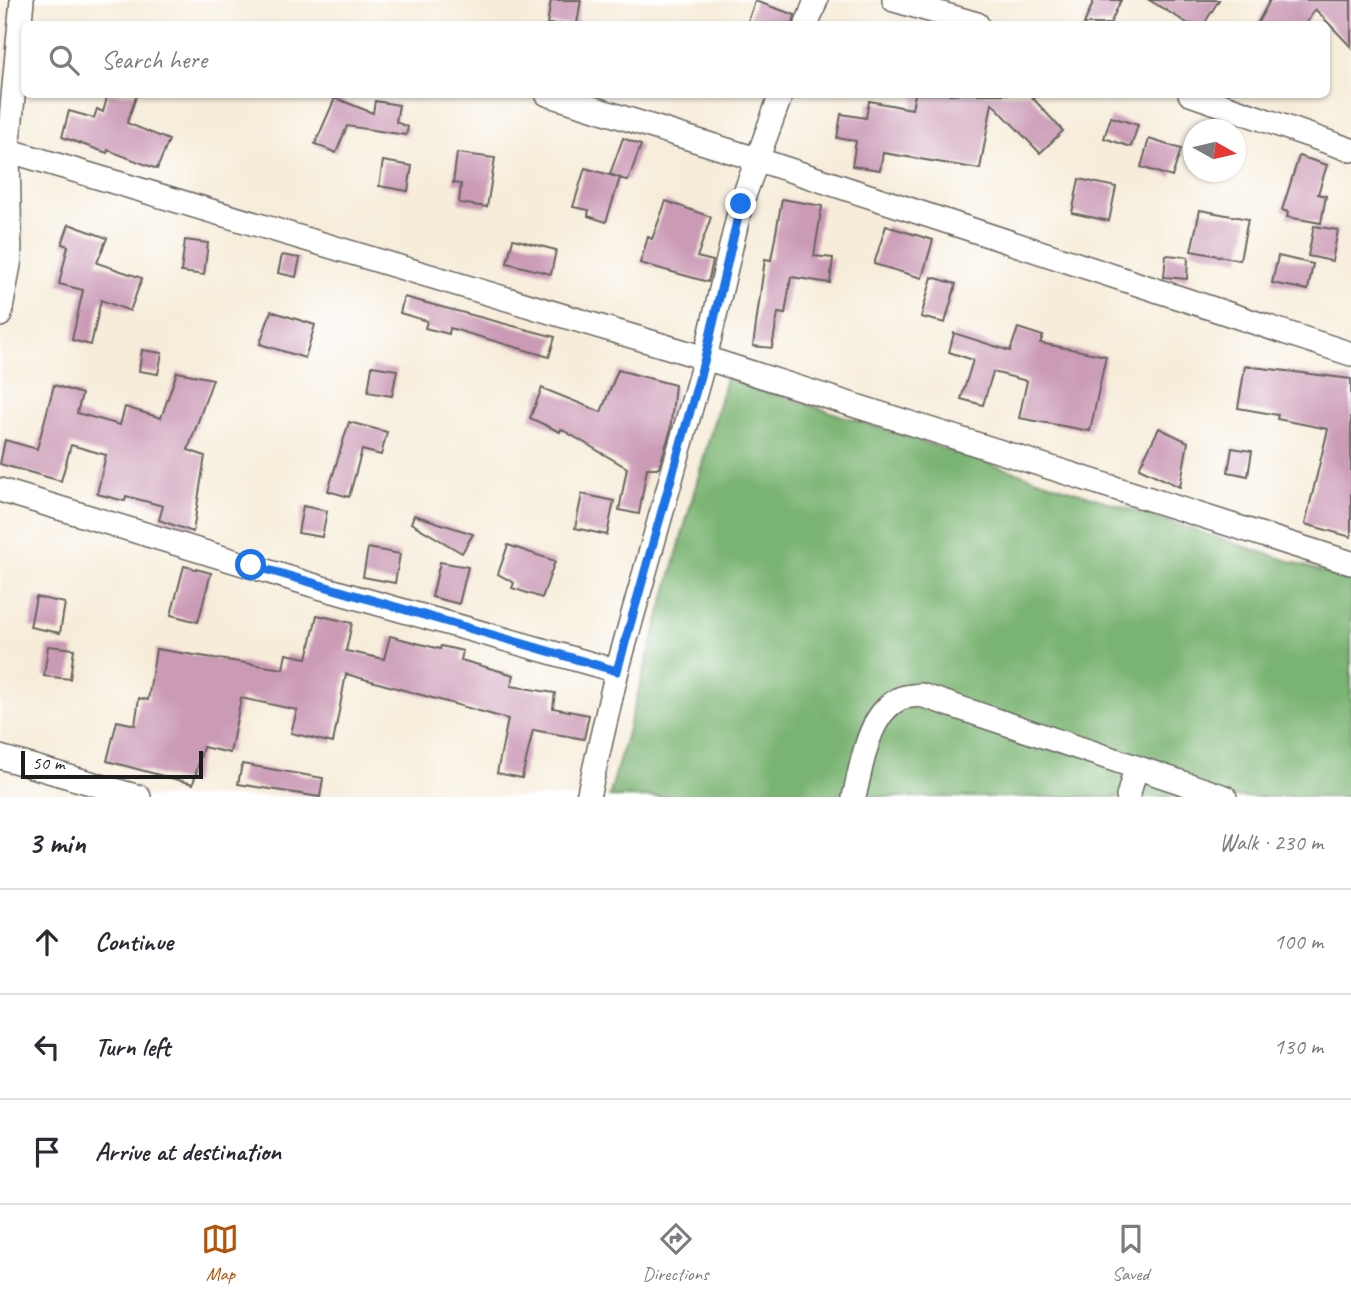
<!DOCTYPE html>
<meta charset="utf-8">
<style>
body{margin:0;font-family:Caveat,sans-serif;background:#f7f7f7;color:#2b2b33}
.compass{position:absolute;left:1183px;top:119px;width:63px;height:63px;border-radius:50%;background:#fff;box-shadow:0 2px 5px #0004;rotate:98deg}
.scale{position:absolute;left:21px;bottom:18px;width:182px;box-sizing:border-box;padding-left:7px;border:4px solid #1c1c1c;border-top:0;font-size:19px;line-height:24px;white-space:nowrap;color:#1c1c1c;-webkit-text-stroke:5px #fff;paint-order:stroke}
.stop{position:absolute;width:21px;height:21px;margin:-16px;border:5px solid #1a73e8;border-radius:50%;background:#fff}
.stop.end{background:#1a73e8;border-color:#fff;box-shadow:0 2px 7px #0008}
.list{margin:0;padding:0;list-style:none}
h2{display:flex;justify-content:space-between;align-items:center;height:91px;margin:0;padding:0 28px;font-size:30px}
h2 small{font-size:23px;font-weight:400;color:#7c7c81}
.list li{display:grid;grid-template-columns:46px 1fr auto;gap:21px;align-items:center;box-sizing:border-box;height:105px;padding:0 28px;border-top:2px solid #e1e1e2}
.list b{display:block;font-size:26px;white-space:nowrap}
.list em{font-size:23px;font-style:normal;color:#7c7c81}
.icon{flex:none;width:38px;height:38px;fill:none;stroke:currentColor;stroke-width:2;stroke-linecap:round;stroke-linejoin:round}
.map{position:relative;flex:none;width:1351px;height:797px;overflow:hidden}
.search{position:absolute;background:#fff;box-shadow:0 2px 5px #0004;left:21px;right:21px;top:21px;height:77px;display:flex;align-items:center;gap:18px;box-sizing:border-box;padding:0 24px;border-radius:10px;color:#7c7c81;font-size:26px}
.sheet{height:406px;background:#fff}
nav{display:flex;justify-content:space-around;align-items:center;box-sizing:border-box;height:98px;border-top:2px solid #e1e1e2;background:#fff;font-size:19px;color:#7c7c81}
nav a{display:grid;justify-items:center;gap:4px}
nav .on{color:#b45309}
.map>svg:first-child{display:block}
.forest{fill:#7ab472;stroke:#4b6847;stroke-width:2}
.building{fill:#cb9ab5}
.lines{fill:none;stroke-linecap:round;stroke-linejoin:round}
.minor-casing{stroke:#68655e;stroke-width:26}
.minor{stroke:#fff;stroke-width:23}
.route{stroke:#1a73e8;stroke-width:9}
</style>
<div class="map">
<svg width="1351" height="797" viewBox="0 0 1351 797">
<rect width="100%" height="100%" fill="#fff"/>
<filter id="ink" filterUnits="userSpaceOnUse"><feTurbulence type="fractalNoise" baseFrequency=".0143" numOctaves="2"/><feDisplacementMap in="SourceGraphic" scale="14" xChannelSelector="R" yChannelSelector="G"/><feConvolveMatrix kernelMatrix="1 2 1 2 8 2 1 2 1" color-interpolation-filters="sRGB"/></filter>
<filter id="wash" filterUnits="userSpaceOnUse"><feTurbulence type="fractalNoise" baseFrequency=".00686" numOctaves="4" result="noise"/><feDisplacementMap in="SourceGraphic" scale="28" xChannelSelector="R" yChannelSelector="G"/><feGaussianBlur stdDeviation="1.57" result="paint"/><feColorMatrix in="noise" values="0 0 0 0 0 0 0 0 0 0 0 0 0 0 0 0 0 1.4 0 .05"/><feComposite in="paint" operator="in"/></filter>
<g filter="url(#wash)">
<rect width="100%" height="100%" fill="#f6ecd9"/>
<path class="forest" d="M 726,378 L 1351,581 L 1351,797 L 609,797 Z"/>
<g id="blocks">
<path class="building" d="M 551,0 L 581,0 L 577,24 L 547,24 Z
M 1094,0 L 1121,0 L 1110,24 L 1084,24 Z
M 1149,0 L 1219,0 L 1204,24 L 1189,24 Z
M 1270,0 L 1351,0 L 1351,47 L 1315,9 L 1306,24 L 1257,24 Z
M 755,1 L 795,15 L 793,24 L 747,24 Z
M 108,94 L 137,94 L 127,123 L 169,140 L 157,169 L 108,150 L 107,153 L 62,137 L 69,111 L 94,118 L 97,109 L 103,112 Z
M 915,94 L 1029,94 L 1063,131 L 1040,153 L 992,103 L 980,169 L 883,153 L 880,170 L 852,166 L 856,141 L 837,138 L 841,114 L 866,118 L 869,101 L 912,109 Z
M 335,98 L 373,113 L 375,101 L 399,105 L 396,122 L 408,127 L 406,135 L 347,126 L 336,153 L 315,144 Z
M 1111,117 L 1138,125 L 1131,147 L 1104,138 Z
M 623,138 L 641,145 L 628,181 L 610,174 Z
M 1149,139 L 1181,149 L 1172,177 L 1141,167 Z
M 457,153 L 495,158 L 487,207 L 459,203 L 461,184 L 453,183 Z
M 1299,156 L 1327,165 L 1318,194 L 1326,196 L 1321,223 L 1287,217 L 1288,212 L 1282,210 Z
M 383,161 L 412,166 L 408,191 L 379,186 Z
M 585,168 L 620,178 L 606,222 L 588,216 L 589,210 L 573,207 Z
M 1079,179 L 1116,187 L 1109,221 L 1072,213 Z
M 782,199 L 822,206 L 814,256 L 833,258 L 830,283 L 791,277 L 785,314 L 778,313 L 772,348 L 753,346 L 765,259 L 771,260 Z
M 666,201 L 711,217 L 697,257 L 713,261 L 708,282 L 640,263 L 648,237 L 652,239 Z
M 1200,210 L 1248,219 L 1240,260 L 1191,251 Z
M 69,224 L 107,238 L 97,263 L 142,278 L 130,311 L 101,300 L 91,345 L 72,340 L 83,290 L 59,284 L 68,246 L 62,244 Z
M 886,226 L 933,240 L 922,278 L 874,264 Z
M 1314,226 L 1338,230 L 1332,261 L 1308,256 Z
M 513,239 L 556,250 L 551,274 L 507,263 Z
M 185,240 L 208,243 L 204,275 L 181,272 Z
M 282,255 L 300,258 L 296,277 L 278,273 Z
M 1166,255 L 1188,257 L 1187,279 L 1164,277 Z
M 1278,256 L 1313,264 L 1308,290 L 1272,283 Z
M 932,277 L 956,284 L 945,323 L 921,317 Z
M 404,297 L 555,337 L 549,357 L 450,328 L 449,334 L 425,328 L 427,321 L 400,313 Z
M 271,311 L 315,325 L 305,358 L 260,344 Z
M 1018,328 L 1043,336 L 1040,343 L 1106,356 L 1090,431 L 1019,418 L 1027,381 L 993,372 L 983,405 L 961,399 L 973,360 L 949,352 L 954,333 L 1010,351 Z
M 142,350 L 162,353 L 158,374 L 139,371 Z
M 372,366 L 397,370 L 392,396 L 368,392 Z
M 1245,366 L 1351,379 L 1351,537 L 1305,524 L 1328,429 L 1277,419 L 1278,415 L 1238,408 Z
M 618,370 L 675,385 L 670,432 L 659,468 L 647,468 L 639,514 L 619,510 L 627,468 L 561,429 L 560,432 L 530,418 L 542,388 L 601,412 Z
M 177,372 L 213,379 L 188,450 L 205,456 L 193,532 L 159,520 L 163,506 L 126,496 L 125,501 L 97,494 L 106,455 L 71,445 L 61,481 L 0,464 L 5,440 L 37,449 L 54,385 L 82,394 L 77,413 L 120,425 L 125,407 L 161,418 Z
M 349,422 L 387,432 L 381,455 L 362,450 L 349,497 L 328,491 Z
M 1159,428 L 1188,442 L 1180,487 L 1139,468 Z
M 1232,448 L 1252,451 L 1248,476 L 1228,472 Z
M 582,494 L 614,501 L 607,535 L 575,528 Z
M 303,506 L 327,511 L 322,537 L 298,533 Z
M 414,515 L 473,534 L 462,553 L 411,523 Z
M 508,545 L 555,561 L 542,598 L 512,588 L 514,583 L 498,574 Z
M 368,548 L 400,554 L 395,583 L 363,577 Z
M 440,562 L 468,567 L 459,604 L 432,597 Z
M 184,566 L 211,573 L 198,622 L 171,615 Z
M 36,597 L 65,603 L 60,633 L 30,627 Z
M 317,615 L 352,623 L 346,651 L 384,659 L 390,636 L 440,649 L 441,646 L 463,651 L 461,660 L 514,675 L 511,686 L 555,693 L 553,708 L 589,715 L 584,739 L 533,730 L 522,778 L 497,773 L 508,719 L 346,674 L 333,743 L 291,733 L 297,710 L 241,698 L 230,753 L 203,747 L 193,784 L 107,761 L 117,721 L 135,725 L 139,698 L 148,700 L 156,649 L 283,669 L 286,654 L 307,658 Z
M 48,646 L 74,649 L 70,679 L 44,676 Z
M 242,764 L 323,778 L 320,797 L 238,784 Z"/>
</g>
</g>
<g filter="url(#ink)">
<use href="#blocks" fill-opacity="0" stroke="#68655e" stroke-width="2"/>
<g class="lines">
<defs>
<path id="minor" d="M 894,0 L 977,24
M 807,24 L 816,0
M 547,94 L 756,159 L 1351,354
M 1190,94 L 1351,150
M 0,148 L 705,358 L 1351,563
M 0,315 L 10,259 L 8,151 L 22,0
M 0,490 L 319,587 L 617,671
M 0,757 L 139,797
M 588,797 L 617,671 L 705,358 L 741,204 L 781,94
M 854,797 C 862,766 867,715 899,699 C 905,696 914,696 921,695 L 1225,797
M 1128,797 L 1136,767"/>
</defs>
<use href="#minor" class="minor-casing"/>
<use href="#minor" class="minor"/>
</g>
</g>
<g class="lines" filter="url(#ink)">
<path class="route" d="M 251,565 L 617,671 L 705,358 L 741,204"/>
</g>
</svg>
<svg class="compass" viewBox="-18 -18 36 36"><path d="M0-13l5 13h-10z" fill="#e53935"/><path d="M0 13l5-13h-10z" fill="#7c7c81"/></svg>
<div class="scale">50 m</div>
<div class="stop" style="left:251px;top:565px"></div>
<div class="stop end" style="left:741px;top:204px"></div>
<div class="search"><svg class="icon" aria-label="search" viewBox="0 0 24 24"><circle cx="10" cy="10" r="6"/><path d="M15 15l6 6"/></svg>Search here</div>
</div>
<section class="sheet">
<h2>3 min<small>Walk · 230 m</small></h2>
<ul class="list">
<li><svg class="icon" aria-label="ahead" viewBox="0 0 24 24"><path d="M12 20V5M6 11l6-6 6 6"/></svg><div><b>Continue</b></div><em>100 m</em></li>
<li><svg class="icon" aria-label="left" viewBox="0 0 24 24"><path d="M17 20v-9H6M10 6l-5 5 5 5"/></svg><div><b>Turn left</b></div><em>130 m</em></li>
<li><svg class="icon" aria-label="arrive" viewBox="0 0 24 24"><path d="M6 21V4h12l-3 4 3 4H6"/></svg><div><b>Arrive at destination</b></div></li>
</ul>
</section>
<nav>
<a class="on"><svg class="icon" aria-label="map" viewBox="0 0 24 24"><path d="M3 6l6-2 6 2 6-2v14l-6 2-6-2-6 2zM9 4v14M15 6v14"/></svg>Map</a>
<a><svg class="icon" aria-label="directions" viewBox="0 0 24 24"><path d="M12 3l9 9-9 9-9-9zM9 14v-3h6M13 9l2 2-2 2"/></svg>Directions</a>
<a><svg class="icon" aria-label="saved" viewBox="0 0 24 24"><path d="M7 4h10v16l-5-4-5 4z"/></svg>Saved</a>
</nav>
